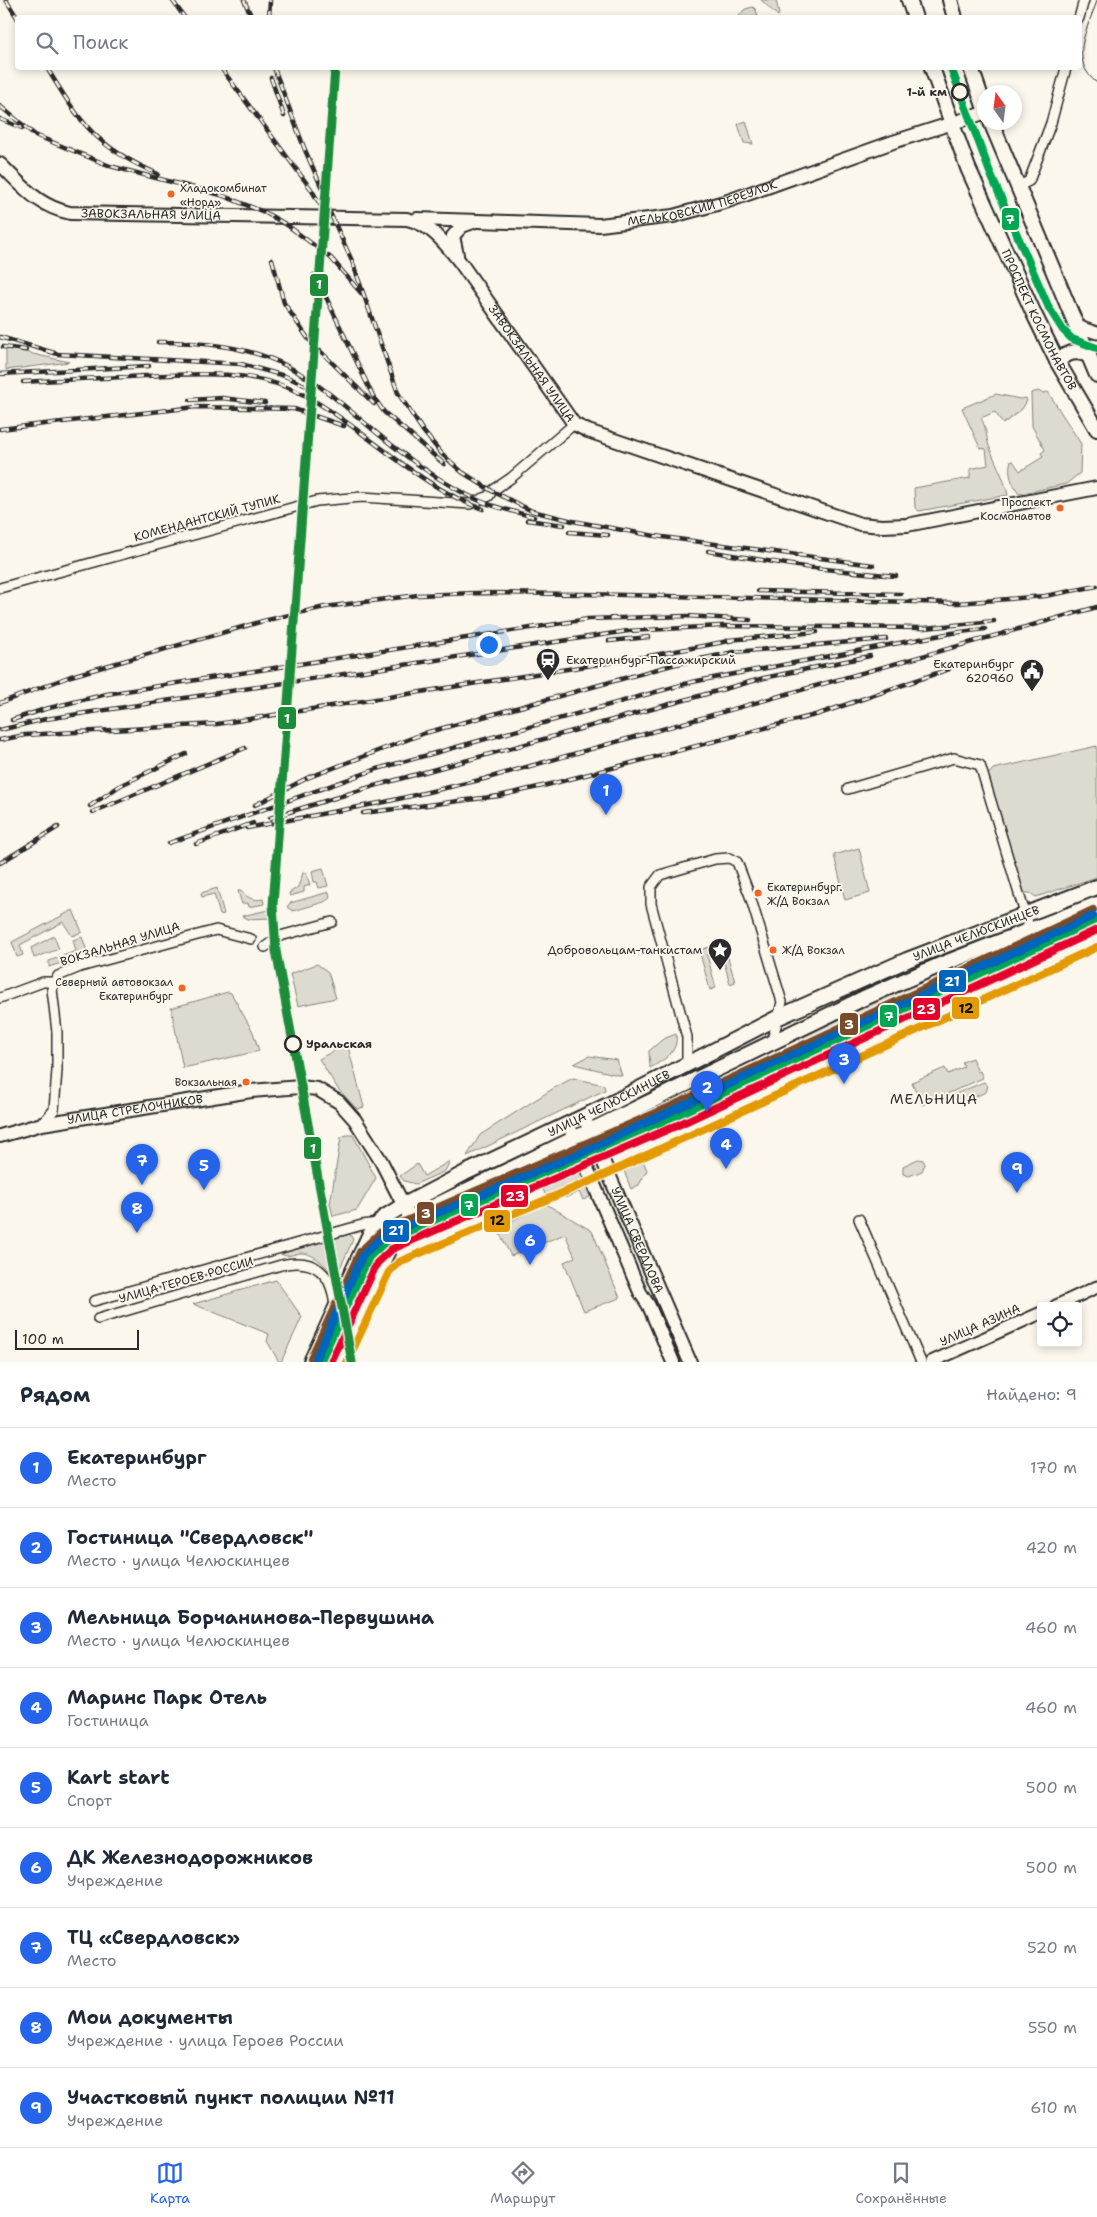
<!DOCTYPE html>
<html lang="ru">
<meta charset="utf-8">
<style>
body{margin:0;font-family:"Shantell Sans",sans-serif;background:#f6f6f7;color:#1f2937}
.controls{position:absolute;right:15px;bottom:15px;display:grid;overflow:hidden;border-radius:5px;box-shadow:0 2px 8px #0003}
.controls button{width:45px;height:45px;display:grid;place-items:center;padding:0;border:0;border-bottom:1px solid #e0e1e3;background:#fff;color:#1f2937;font:25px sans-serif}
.compass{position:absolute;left:977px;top:85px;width:45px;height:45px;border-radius:50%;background:#fff;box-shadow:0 2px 8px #0003;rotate:346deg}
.scale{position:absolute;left:15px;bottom:12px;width:124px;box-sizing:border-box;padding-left:5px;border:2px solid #2b2b2b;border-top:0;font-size:14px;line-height:18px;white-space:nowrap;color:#2b2b2b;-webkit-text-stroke:4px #fbf7ec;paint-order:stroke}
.you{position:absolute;left:488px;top:644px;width:18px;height:18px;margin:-12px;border:4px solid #fff;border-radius:50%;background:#1a73e8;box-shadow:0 0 0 8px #1a73e833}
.badge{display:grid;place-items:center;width:32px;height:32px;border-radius:50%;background:#2563eb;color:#fff;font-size:16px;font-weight:700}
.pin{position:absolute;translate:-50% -41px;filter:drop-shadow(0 1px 2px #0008)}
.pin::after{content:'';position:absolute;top:26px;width:18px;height:15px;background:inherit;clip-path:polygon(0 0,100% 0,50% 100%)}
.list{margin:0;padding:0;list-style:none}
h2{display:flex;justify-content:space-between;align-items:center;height:65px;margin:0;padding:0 20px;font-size:21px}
h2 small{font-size:16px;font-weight:400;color:#747a83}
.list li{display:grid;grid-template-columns:32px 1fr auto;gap:15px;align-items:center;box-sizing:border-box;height:80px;padding:0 20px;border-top:1px solid #e0e1e3}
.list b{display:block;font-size:19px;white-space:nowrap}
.list p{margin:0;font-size:16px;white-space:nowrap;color:#747a83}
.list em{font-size:16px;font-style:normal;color:#747a83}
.icon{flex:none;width:28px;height:28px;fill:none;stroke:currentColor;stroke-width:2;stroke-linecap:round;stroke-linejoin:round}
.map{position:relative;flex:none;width:1097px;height:1362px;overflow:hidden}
.search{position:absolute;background:#fff;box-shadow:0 2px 8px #0003;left:15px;right:15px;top:15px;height:55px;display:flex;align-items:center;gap:12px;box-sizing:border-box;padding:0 18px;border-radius:5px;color:#747a83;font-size:19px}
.sheet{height:785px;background:#fff}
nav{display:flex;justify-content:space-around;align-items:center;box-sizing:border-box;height:70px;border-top:1px solid #e0e1e3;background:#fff;font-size:14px;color:#747a83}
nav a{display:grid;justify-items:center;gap:2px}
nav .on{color:#2563eb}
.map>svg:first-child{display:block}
.green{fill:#dddad0;stroke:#84827e}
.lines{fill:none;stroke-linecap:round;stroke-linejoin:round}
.minor-casing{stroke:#2b2b2b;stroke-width:12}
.tertiary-casing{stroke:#2b2b2b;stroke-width:15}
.secondary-casing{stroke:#2b2b2b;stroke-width:16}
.primary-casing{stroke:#2b2b2b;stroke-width:18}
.minor{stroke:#fbf7ec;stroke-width:9}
.tertiary{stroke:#fbf7ec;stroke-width:11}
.secondary{stroke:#fbf7ec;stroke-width:12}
.primary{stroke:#fbf7ec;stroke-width:14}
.tram{stroke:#2b2b2b;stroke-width:1}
.rail-casing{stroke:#2b2b2b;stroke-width:4.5}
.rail{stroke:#fbf7ec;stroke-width:2.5;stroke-dasharray:8;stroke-linecap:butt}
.tram-1-casing{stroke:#fbf7ec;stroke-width:11}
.tram-2-casing{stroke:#fbf7ec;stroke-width:11}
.tram-3-casing{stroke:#fbf7ec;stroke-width:11}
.tram-4-casing{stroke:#fbf7ec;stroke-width:11}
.tram-5-casing{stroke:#fbf7ec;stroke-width:11}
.tram-1{stroke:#00a651;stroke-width:8}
.tram-2{stroke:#e4002b;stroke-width:8}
.tram-3{stroke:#7a4b2a;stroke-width:8}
.tram-4{stroke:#0065bd;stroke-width:8}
.tram-5{stroke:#e39a04;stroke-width:8}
.metro-1-casing{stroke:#fbf7ec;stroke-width:12}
.metro-1{stroke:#1c8c3a;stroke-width:9}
.stop-dot{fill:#fbf7ec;stroke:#2b2b2b;stroke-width:2.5}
.bus-dot{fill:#f26522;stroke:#fbf7ec;stroke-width:2}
.labels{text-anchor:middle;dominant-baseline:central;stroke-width:4;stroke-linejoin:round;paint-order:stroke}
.bus-label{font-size:11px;fill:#2b2b2b;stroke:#fbf7ec;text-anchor:start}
.stop-label{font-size:12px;font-weight:bold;fill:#2b2b2b;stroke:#fbf7ec;text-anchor:end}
.street-label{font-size:12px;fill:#2b2b2b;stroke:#fbf7ec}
.poi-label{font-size:12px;fill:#2b2b2b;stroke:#fbf7ec;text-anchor:end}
.neighbourhood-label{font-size:14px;letter-spacing:1px;fill:#2b2b2b;stroke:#fbf7ec}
.line-badge{stroke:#fbf7ec;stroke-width:2}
.badge-label{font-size:14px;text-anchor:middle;font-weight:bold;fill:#fff}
.pale-badge-label{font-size:14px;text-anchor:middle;font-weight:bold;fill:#111}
</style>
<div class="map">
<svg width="1097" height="1362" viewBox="0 0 1097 1362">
<rect width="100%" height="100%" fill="#fbf7ec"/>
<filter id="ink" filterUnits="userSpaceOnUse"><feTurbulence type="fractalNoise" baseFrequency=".02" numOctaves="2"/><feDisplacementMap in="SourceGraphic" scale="10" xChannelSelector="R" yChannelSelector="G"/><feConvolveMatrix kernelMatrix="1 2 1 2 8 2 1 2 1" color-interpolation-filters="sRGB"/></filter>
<g filter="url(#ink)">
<path class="green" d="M 761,0 L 776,0 L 779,14 L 778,16 Z
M 753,7 L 756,10 L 758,17 L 738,17 L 745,9 Z
M 746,121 L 753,144 L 744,143 L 738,124 Z
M 6,348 L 69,362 L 6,370 Z
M 1038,391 L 1042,393 L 1048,392 L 1081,444 L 1080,473 L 1066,484 L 1019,494 C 1012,485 1007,472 1011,461 L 1013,461 L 1020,471 L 1043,457 L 1041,453 L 1045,450 L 1032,426 L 1031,393 Z
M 996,394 L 1020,399 L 1026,398 L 1027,401 L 1022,409 L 1003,424 L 995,412 L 981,418 C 986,427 986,434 988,443 C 994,461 1004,476 1008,495 L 919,511 L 915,508 L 914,488 L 970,478 L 970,469 L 988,465 L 986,449 L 980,448 L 962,408 Z
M 1097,746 L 1097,877 L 1036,897 L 1030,893 L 1020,893 L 986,777 L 993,769 Z
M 859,848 L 870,893 L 845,900 L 834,855 Z
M 323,868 L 328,886 L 319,888 L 317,882 L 314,882 L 312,871 Z
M 306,872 L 310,885 L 304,887 L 304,892 L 290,896 L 289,893 L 298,887 L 303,873 Z
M 217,888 L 224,914 L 220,915 L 214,894 L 202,897 L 201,893 Z
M 238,891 L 241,891 C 248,898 253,901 263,899 L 264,904 L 249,907 L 248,903 L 242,904 Z
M 329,892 L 330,898 L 324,902 L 293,911 L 287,907 L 290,903 Z
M 73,910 L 82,932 L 72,936 L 63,922 L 20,945 L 23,955 L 17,957 L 12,942 Z
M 268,910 L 272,910 L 270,918 L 248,919 L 242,916 Z
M 1097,915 L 1097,934 L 808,1060 L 799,1038 L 904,989 Z
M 54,936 L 59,949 L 34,958 L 31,948 Z
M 82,937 L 88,954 L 49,967 L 49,961 L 76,951 L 73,940 Z
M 724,943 L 735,982 L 730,984 L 721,951 L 707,955 L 716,988 L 710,990 L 699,950 Z
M 317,964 L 328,972 L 336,998 L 298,1006 L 290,974 Z
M 228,992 L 231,993 L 253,1032 L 259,1051 L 183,1068 L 171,1008 Z
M 676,1034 C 679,1052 664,1060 650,1068 L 649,1051 L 663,1039 Z
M 347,1043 L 364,1107 L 357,1109 L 338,1089 L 319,1059 Z
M 589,1056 L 617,1060 L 622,1076 L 574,1064 Z
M 972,1058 L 978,1072 L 980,1071 L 983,1078 L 922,1105 L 912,1082 L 945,1068 L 948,1074 L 964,1067 L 962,1062 Z
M 573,1078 L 604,1085 L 605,1090 L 467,1156 L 480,1135 L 554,1088 Z
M 984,1082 L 988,1086 L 986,1092 L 965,1101 L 955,1097 L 955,1094 Z
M 347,1135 L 353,1135 L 376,1178 L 357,1210 L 333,1216 L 330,1204 L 341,1137 Z
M 642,1159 L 647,1170 L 639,1185 L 631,1189 L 623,1168 Z
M 918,1159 L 923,1160 L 925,1164 L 922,1171 L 909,1176 L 903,1174 L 903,1166 Z
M 450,1161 L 445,1171 L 416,1184 L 404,1181 L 400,1176 L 417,1164 L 424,1176 Z
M 579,1169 L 590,1197 L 583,1200 L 579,1192 L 565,1198 L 562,1192 L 547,1198 L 541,1185 Z
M 546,1204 L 592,1231 L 620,1298 L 584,1311 L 564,1262 L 575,1257 L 565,1234 L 511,1256 L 497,1228 Z
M 350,1234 L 353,1240 L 335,1279 C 328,1268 316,1253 300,1253 C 293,1254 287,1258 281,1254 Z
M 276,1280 L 302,1317 L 281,1362 L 279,1362 L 267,1341 L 269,1334 L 193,1304 Z"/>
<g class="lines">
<defs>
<path id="minor" d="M 1079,18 L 1084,0
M 1017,187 L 1029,181 L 1051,123 L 1066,68
M 0,588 L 317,501 L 362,497 L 470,504 L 489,496 L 492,491 L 511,478 L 574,424
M 848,789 L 954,758 L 980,765 L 1030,930
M 265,947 L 280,936 L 332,922
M 0,998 L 43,982 L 54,982
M 687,1062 L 687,1037 L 651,904 L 651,887 L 660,875 L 715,859 L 729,858 L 737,862 L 750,896 L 782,1002 L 772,1042
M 42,1124 L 54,1110 L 57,1070 L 57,1032 L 52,989 L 58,976 L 80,967 L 216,930 L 251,939
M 859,1219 L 921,1362
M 94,1301 L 362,1225 L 378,1223
M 98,1319 L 281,1265 C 316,1257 333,1274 335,1309"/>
<path id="tertiary" d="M 1075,321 L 1082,328 L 1097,333
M 1056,1306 L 1097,1287
M 931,1362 L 1041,1313"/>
<g id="secondary">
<path id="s1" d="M 0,164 C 23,186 37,206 70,213 L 407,219 C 432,225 445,243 460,262 L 574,424 L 588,431 L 860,524 L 882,526 L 907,525 L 1097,488"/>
<path id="s2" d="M 417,219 L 600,225 L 673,216 L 728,201 L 893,142 L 984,113"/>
<path d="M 457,255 L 453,236 L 462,226 L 473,222"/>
<path id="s3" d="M 584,1117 L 690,1362"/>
<path d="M 568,1124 L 640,1292 L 649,1306 L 673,1362"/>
<path id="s4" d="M 0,1136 L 42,1124 L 251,1091 L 300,1087 L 317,1089 L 339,1102 L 355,1120 L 381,1161 L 408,1214"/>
</g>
<g id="primary">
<path d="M 909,0 L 915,18"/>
<path d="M 950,0 L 955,18"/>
<path id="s5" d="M 932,68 L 968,168 L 1034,314 L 1057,361 L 1097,429"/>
<path d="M 971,68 L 984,106"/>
<path d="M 991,122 L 1097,375"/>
<path d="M 1057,361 C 1068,353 1075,349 1088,355"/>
<path id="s6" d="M 311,1362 L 369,1236 L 383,1218 L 404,1205 L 465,1173 L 606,1106 L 779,1017 L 907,960 L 1097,887"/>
<path d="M 335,1362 L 395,1236 L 410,1218 L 864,998 L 945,963 L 1097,904"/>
</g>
</defs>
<use href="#minor" class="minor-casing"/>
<use href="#tertiary" class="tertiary-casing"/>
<use href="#secondary" class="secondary-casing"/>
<use href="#primary" class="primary-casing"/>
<use href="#minor" class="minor"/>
<use href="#tertiary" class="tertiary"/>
<use href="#secondary" class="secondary"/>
<use href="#primary" class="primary"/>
<path class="tram" d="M 1097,1 C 1087,30 1068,60 1097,83"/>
<defs>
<path id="rail" d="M 6,0 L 18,19
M 172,0 L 185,18
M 244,0 L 252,18
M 269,18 L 270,0
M 47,68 C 81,124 96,147 158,174
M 221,68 L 311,189 L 324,211
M 274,68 L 305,150 L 321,186 L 326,204 L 352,261 L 398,393 L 423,431 L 442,454 L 462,472 L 492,491 L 532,511 L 573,521 L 655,536 L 873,565
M 271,78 L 284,116
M 0,106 L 35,135 L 110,166 L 221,195 L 264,212 L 287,225 L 331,258 L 361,293
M 0,119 L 22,128
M 272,259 L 284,303 L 309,340 L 374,404
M 315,274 L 373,396 L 384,412 L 444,464
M 0,337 L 58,354 L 241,364 L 285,376 L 311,388
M 158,342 C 202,342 248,346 287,366 C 327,387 358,419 393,446 C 417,465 452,489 480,501 C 497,508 516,512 534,517
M 3,347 L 26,350
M 0,374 L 149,366
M 23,382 C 58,380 94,378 129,377 C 186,374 252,367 304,395 C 365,428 418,487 483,509
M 190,400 L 222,398 L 265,403
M 0,429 L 196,407 L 294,409 L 344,426
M 527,520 L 564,525
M 569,532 L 608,535
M 708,551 L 804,567 L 896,576
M 758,591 L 901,594
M 728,640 L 817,632
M 609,641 L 649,637
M 0,703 L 71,676 L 263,621 L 325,607 L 418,595 L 477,593 L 584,594 L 958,603 L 1045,596 L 1097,586
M 12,720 L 45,709 L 107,694 L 588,619 L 687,616 L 750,620
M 0,730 L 46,719 L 628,631 L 721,626 L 925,628 L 994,621
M 0,740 L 25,735 L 217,724 L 644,657 L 734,640
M 307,778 L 425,733 L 672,665 L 734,652 L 886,639
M 255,805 L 313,775
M 90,806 L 121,785 L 186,754
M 93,812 L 245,748
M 363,813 L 499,796 L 547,785 L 819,714 L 949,669
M 270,818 L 367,788 L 764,678 L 870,656
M 247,828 L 385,802 L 484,779 L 1097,607
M 169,843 L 377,769 L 692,682 L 952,633 L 985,629
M 196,844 L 253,823
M 0,863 L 58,827"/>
</defs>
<use href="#rail" class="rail-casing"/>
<use href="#rail" class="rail"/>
<defs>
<path id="tram-1" d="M 951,68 L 991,175 L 1049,308 L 1063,330 L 1072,339 L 1097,348
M 320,1362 L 369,1257 L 386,1241 L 674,1116 L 1097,919"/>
<path id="tram-2" d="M 331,1362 L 377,1263 L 392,1249 L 678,1125 L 1097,930"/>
<path id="tram-3" d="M 311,1358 L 360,1252 L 381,1232 L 670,1107 L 1093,910"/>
<path id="tram-4" d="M 316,1358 L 363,1255 L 383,1236 L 581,1153 L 1093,916"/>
<path id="tram-5" d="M 347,1362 L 389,1272 L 399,1262 L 593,1180 L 1097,947"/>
</defs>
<use href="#tram-1" class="tram-1-casing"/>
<use href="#tram-2" class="tram-2-casing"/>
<use href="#tram-3" class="tram-3-casing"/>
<use href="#tram-4" class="tram-4-casing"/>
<use href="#tram-5" class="tram-5-casing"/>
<use href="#tram-1" class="tram-1"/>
<use href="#tram-2" class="tram-2"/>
<use href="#tram-3" class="tram-3"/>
<use href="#tram-4" class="tram-4"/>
<use href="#tram-5" class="tram-5"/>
<defs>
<path id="metro-1" d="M 335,68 L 273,905 L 276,951 L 352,1362"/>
</defs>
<use href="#metro-1" class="metro-1-casing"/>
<use href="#metro-1" class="metro-1"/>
</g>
</g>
<defs>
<symbol id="station-pin" viewBox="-11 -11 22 30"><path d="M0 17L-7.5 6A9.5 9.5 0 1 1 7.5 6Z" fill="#2b2b2b" stroke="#fbf7ec"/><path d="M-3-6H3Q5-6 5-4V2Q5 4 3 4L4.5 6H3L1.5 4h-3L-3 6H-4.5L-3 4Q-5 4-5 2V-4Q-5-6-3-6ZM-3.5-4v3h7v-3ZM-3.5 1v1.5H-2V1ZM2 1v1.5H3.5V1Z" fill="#fff"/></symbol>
<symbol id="civic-pin" viewBox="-11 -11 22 30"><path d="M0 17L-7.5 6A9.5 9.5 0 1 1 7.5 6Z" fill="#2b2b2b" stroke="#fbf7ec"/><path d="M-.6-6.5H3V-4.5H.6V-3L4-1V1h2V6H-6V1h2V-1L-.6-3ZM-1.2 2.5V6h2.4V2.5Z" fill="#fff"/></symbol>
<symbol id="sight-pin" viewBox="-11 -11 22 30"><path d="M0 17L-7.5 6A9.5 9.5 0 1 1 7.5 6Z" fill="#2b2b2b" stroke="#fbf7ec"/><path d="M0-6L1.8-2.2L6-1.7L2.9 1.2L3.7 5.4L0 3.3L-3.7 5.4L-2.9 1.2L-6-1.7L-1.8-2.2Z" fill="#fff"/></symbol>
</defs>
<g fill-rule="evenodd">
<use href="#station-pin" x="534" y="646" width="28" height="38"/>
<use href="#civic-pin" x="1018" y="657" width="28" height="38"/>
<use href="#sight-pin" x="706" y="936" width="28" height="38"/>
</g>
<g class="stop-dot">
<circle cx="960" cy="92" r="8"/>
<circle cx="293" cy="1044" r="8"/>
</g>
<g class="bus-dot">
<circle cx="171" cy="194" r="4.5"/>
<circle cx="1060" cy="508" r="4.5"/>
<circle cx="758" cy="893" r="4.5"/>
<circle cx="773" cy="950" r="4.5"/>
<circle cx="182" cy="988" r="4.5"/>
<circle cx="246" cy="1082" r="4.5"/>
</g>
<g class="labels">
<g class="bus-label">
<text x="180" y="188">Хладокомбинат<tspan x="180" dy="14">«Норд»</tspan></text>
<text x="1051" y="502" text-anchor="end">Проспект<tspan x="1051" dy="14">Космонавтов</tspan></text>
<text x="767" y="887">Екатеринбург.<tspan x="767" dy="14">Ж/Д Вокзал</tspan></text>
<text x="782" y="950">Ж/Д Вокзал</text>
<text x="173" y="982" text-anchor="end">Северный автовокзал<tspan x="173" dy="14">Екатеринбург</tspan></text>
<text x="237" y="1082" text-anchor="end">Вокзальная</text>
</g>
<g class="stop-label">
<text x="947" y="92">1-й км</text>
<text x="306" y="1044" text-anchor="start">Уральская</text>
</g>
<g class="street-label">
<text stroke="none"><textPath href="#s2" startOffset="288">МЕЛЬКОВСКИЙ ПЕРЕУЛОК</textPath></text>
<text stroke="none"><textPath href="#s1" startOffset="168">ЗАВОКЗАЛЬНАЯ УЛИЦА</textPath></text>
<text stroke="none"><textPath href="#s5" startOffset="274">ПРОСПЕКТ КОСМОНАВТОВ</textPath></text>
<text stroke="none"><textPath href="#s1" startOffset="618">ЗАВОКЗАЛЬНАЯ УЛИЦА</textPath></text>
<text transform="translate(207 518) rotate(-15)">КОМЕНДАНТСКИЙ ТУПИК</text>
<text stroke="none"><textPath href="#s6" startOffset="820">УЛИЦА ЧЕЛЮСКИНЦЕВ</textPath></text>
<text transform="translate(120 944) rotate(-17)">ВОКЗАЛЬНАЯ УЛИЦА</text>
<text stroke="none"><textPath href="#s6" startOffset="415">УЛИЦА ЧЕЛЮСКИНЦЕВ</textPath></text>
<text stroke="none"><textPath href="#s4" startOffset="138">УЛИЦА СТРЕЛОЧНИКОВ</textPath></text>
<text stroke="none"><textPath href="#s3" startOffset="134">УЛИЦА СВЕРДЛОВА</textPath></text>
<text transform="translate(186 1280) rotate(-16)">УЛИЦА ГЕРОЕВ РОССИИ</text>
<text transform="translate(980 1325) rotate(-24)">УЛИЦА АЗИНА</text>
</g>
<g class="poi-label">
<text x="566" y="660" text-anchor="start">Екатеринбург-Пассажирский</text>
<text x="1014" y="664">Екатеринбург<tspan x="1014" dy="14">620960</tspan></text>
<text x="702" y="950">Добровольцам-танкистам</text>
</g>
<g class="neighbourhood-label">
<text x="934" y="1099">МЕЛЬНИЦА</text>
</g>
</g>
<g class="line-badge">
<rect x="1001" y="207" width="19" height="24" rx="5" fill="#00a651"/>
<rect x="309" y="273" width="20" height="24" rx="5" fill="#1c8c3a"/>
<rect x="277" y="706" width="20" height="24" rx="5" fill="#1c8c3a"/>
<rect x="938" y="969" width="29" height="24" rx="5" fill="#0065bd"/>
<rect x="951" y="996" width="29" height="24" rx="5" fill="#e39a04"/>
<rect x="912" y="997" width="29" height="24" rx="5" fill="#e4002b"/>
<rect x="879" y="1004" width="19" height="24" rx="5" fill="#00a651"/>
<rect x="839" y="1012" width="20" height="24" rx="5" fill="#7a4b2a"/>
<rect x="303" y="1136" width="19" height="24" rx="5" fill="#1c8c3a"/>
<rect x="500" y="1184" width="29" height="24" rx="5" fill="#e4002b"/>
<rect x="460" y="1193" width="19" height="24" rx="5" fill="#00a651"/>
<rect x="416" y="1201" width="19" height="24" rx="5" fill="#7a4b2a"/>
<rect x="483" y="1209" width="28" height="24" rx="5" fill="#e39a04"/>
<rect x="382" y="1219" width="28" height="24" rx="5" fill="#0065bd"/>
</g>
<g class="badge-label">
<text x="1010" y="224">7</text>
<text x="319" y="289">1</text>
<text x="287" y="723">1</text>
<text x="952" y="986">21</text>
<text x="926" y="1014">23</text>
<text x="889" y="1021">7</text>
<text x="849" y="1029">3</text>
<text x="313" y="1153">1</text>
<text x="515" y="1201">23</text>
<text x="469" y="1210">7</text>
<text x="426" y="1218">3</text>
<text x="396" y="1235">21</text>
</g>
<g class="pale-badge-label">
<text x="966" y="1013">12</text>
<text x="497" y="1225">12</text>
</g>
</svg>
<div class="controls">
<button><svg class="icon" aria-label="locate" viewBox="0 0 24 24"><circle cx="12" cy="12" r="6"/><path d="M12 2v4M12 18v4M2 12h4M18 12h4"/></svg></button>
</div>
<svg class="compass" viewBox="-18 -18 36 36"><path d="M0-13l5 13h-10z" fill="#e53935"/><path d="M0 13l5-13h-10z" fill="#747a83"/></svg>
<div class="scale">100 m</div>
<div class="you"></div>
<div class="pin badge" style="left:606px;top:815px">1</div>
<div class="pin badge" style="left:707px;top:1112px">2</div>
<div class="pin badge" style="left:844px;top:1084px">3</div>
<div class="pin badge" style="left:726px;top:1169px">4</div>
<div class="pin badge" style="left:204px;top:1190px">5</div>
<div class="pin badge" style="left:530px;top:1265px">6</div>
<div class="pin badge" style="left:142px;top:1185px">7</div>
<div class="pin badge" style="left:137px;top:1233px">8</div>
<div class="pin badge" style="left:1017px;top:1193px">9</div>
<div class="search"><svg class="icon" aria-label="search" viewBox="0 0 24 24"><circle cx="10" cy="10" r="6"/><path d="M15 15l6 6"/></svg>Поиск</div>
</div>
<section class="sheet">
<h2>Рядом<small>Найдено: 9</small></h2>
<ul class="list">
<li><span class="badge">1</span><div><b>Екатеринбург</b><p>Место</p></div><em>170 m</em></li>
<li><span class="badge">2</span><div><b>Гостиница &quot;Свердловск&quot;</b><p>Место · улица Челюскинцев</p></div><em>420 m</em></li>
<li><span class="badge">3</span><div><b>Мельница Борчанинова-Первушина</b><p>Место · улица Челюскинцев</p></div><em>460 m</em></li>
<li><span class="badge">4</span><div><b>Маринс Парк Отель</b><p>Гостиница</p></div><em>460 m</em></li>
<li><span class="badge">5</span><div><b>Kart start</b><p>Спорт</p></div><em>500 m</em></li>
<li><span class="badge">6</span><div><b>ДК Железнодорожников</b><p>Учреждение</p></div><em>500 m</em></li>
<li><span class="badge">7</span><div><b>ТЦ «Свердловск»</b><p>Место</p></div><em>520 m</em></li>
<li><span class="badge">8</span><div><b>Мои документы</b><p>Учреждение · улица Героев России</p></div><em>550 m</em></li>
<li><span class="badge">9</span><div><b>Участковый пункт полиции №11</b><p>Учреждение</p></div><em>610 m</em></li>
</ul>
</section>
<nav>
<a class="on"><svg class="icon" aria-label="map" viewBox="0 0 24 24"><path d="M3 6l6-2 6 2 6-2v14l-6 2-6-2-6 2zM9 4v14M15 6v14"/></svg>Карта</a>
<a><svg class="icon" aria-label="directions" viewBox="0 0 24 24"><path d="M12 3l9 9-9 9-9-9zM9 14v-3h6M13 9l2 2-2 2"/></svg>Маршрут</a>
<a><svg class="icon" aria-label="saved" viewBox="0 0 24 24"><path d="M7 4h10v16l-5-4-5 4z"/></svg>Сохранённые</a>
</nav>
